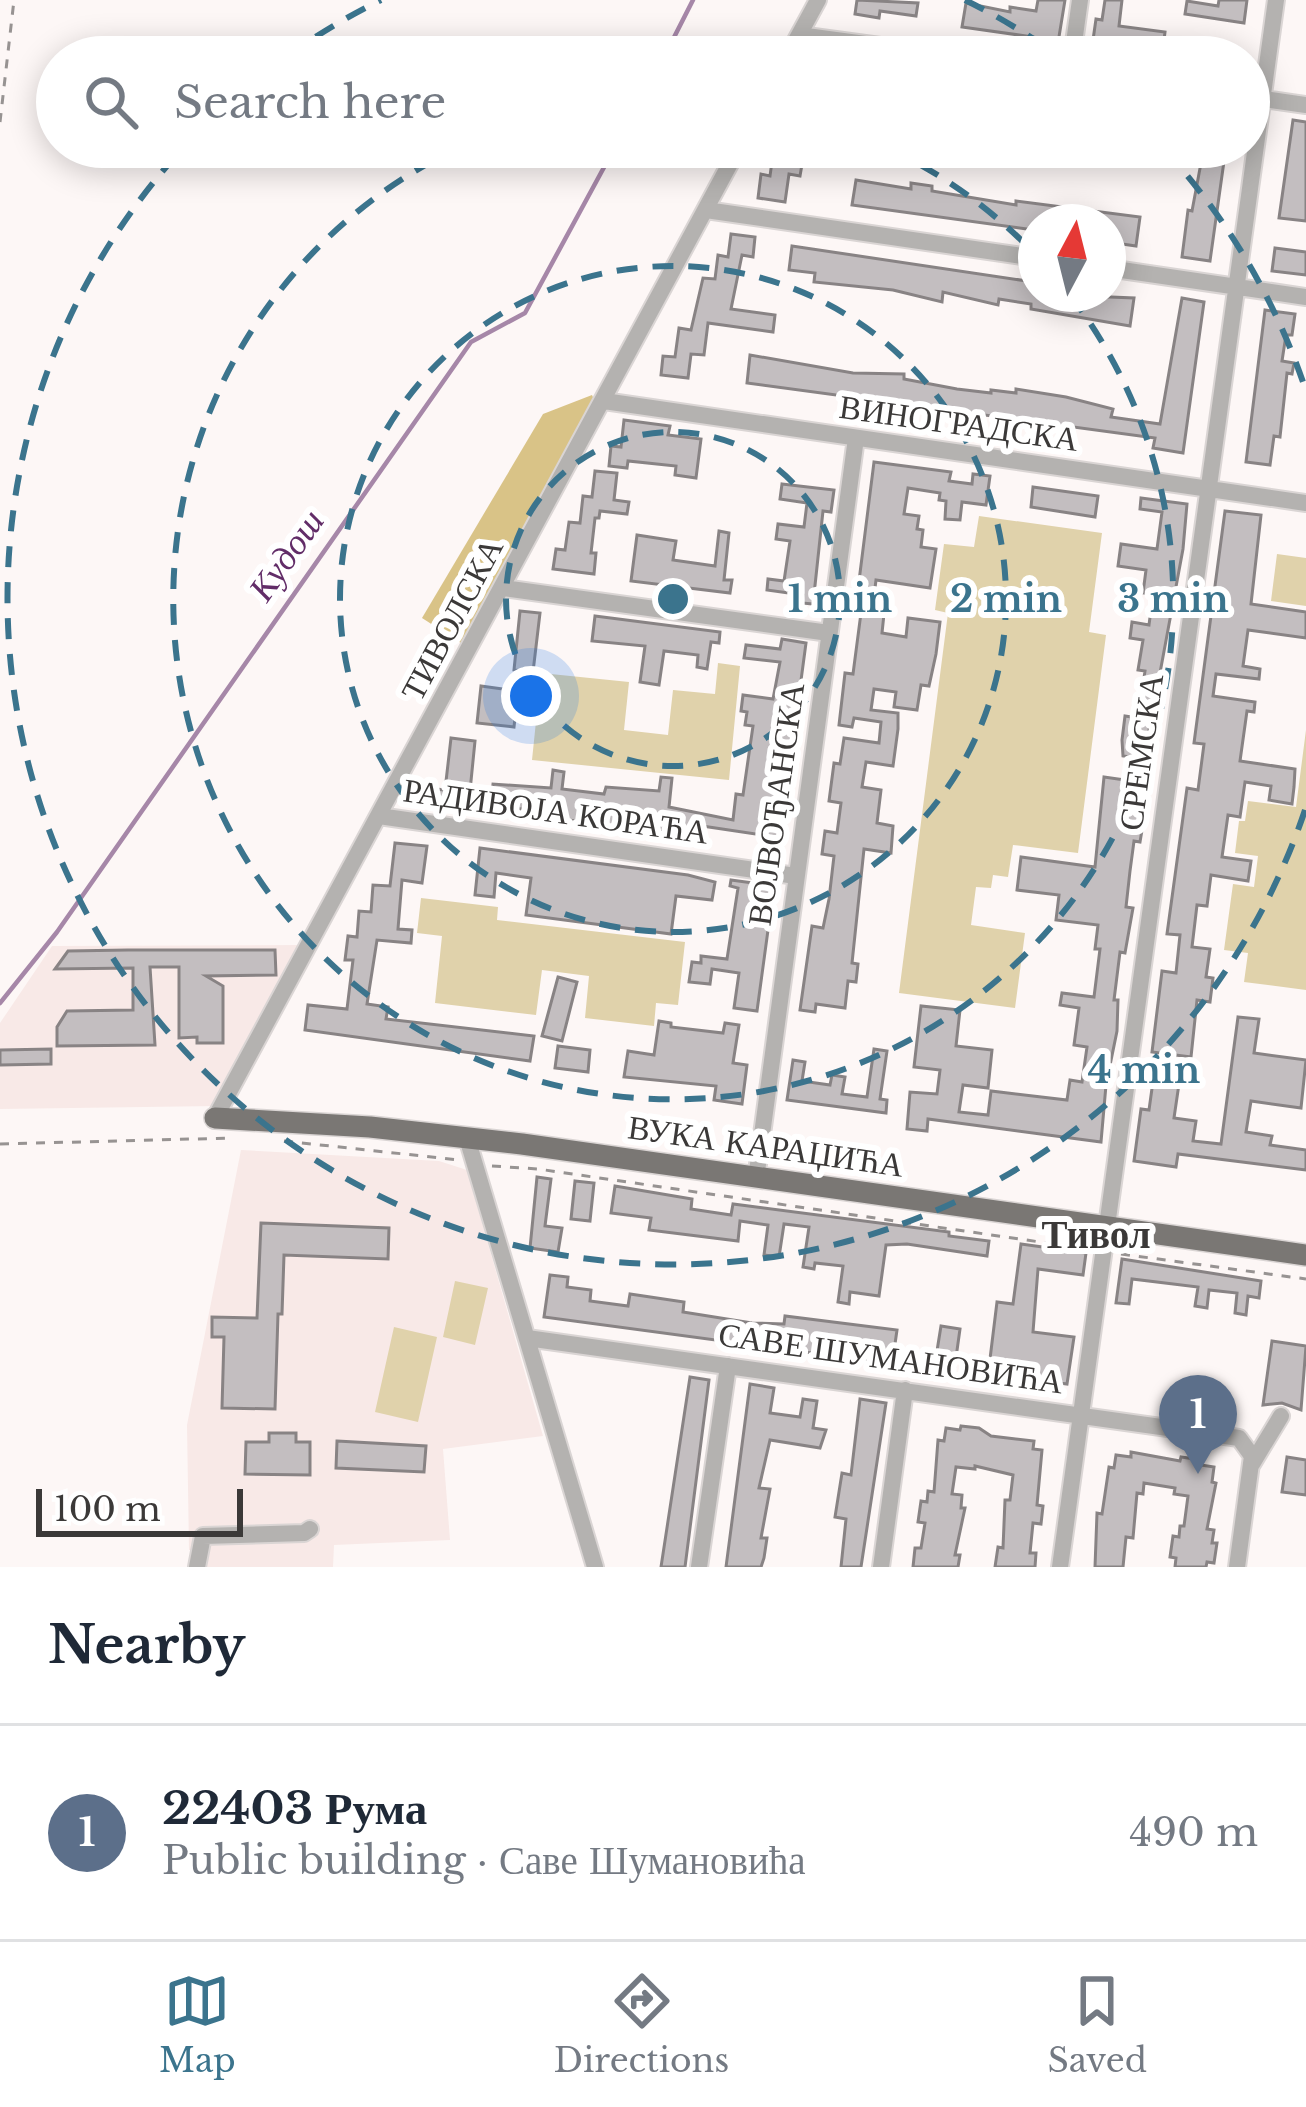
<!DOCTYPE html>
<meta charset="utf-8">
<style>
body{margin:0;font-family:"Libre Baskerville",serif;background:#f2f2f3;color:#1f2937}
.compass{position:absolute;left:1018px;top:204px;width:108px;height:108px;border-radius:50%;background:#fff;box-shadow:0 6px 30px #0003;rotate:7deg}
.scale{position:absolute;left:36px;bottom:30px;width:207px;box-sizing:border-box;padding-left:12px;border:6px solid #3b3938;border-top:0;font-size:33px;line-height:42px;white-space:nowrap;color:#3b3938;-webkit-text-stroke:9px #fff;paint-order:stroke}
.you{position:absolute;left:531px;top:696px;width:42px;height:42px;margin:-30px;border:9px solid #fff;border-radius:50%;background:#1a73e8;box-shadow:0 0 0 18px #1a73e833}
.badge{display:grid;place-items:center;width:78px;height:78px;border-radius:50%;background:#3b748d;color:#fff;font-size:39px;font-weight:700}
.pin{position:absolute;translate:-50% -99px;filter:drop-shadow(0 3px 6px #0008)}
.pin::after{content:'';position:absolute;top:63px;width:42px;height:36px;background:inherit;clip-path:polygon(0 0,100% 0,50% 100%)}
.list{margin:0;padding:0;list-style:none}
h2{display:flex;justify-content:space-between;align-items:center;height:156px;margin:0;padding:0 48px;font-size:51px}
h2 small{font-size:39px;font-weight:400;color:#747a83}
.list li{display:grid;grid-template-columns:78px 1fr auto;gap:36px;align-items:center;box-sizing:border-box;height:216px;padding:0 48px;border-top:3px solid #e0e1e3}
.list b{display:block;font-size:45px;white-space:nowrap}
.list p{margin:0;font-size:39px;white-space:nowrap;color:#747a83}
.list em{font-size:39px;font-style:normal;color:#747a83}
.icon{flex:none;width:66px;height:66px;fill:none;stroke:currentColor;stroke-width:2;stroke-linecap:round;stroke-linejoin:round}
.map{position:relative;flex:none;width:1306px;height:1567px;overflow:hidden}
.search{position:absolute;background:#fff;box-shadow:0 6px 30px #0003;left:36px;right:36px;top:36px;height:132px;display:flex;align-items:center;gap:30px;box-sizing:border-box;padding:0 42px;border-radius:66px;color:#747a83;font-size:45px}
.sheet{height:372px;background:#fff}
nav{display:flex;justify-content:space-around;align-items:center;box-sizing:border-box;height:168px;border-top:3px solid #e0e1e3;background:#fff;font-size:33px;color:#747a83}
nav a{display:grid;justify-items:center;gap:6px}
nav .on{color:#3b748d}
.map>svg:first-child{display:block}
.built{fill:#f8e9e7}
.green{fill:#e0d2ab}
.forest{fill:#d9c387}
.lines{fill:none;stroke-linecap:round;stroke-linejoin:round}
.stream{stroke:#a687a8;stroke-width:4.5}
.building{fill:#c3bec0;stroke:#888384;stroke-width:3}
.minor-casing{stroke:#dad5d4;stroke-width:20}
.major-casing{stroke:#dad5d4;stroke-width:24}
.path{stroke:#979392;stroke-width:3;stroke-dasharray:9 9;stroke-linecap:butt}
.minor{stroke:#b4b2b0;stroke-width:16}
.major{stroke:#7a7774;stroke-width:21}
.ring{fill:none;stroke:#3b748d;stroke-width:6;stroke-dasharray:21 15}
.labels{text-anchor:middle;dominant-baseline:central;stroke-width:12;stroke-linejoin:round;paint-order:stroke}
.street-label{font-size:33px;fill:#3b3938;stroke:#fff}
.water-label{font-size:36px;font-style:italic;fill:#622d68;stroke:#fff}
.quarter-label{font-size:39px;font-weight:bold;fill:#3b3938;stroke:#fff}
.centre{fill:#3b748d;stroke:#fff;stroke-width:6}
.ring-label{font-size:36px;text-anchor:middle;font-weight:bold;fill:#3b748d;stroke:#fff;stroke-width:12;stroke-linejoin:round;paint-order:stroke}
</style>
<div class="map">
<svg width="1306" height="1567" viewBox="0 0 1306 1567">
<rect width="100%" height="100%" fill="#fdf7f6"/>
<path class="built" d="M 301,945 L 217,1106 L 0,1109 L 0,1023 L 52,946 Z
M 241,1150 L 439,1161 L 467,1170 L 543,1436 L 443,1449 L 450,1540 L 334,1545 L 333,1567 L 200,1567 L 201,1550 L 189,1550 L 187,1425 Z"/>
<path class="green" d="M 979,516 L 1102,533 L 1089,632 L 1106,635 L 1078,853 L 1013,845 L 1008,877 L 993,875 L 991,888 L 976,887 L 971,925 L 1025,933 L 1015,1008 L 899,993 L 948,613 L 935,610 L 944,544 L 974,547 Z
M 1277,554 L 1306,558 L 1306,606 L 1271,601 Z
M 718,663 L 740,666 L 729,780 L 532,760 L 541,673 L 629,682 L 624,730 L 668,735 L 673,690 L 715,694 Z
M 1306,730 L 1306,990 L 1244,982 L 1248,953 L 1224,950 L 1233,884 L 1254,887 L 1258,856 L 1235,853 L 1239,821 L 1245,821 L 1248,801 L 1296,807 Z
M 421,898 L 498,907 L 497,920 L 685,942 L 678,1005 L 656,1003 L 654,1026 L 585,1018 L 589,976 L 542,970 L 536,1015 L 435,1003 L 442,936 L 417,933 Z
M 455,1281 L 488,1288 L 475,1345 L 443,1337 Z
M 394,1327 L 437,1337 L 418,1422 L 375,1412 Z"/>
<path class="forest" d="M 592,395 L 596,404 L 464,645 L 422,618 L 543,414 Z"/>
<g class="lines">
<path class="stream" d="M 664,57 L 693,0
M 0,1003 L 57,932 L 471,342 L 525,313 L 615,147"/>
</g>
<path class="building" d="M 857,0 L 918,3 L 916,16 L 880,11 L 879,18 L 855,14 Z
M 1038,0 L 1065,0 L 1057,49 L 1032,45 L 1033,37 L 962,27 L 966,3 L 1010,12 L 1010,7 L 1036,11 Z
M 1105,0 L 1122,0 L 1119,26 L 1165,32 L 1162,57 L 1092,47 L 1096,19 L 1102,20 Z
M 1219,0 L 1247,0 L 1244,23 L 1185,14 L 1187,1 L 1218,6 Z
M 1293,120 L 1306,122 L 1306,221 L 1279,218 Z
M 774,147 L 805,147 L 800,176 L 789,174 L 785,202 L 758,198 L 761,174 L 770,176 Z
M 1204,147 L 1226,147 L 1210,261 L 1182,257 L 1188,210 L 1192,211 Z
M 856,180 L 911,189 L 911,183 L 932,186 L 932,191 L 1016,205 L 1016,201 L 1140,217 L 1136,246 L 1108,242 L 1108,222 L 1035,222 L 1034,230 L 852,205 Z
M 731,234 L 755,237 L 753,257 L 742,255 L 731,309 L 775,315 L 773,332 L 708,323 L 704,355 L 691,354 L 688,378 L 661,375 L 663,356 L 675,357 L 679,328 L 691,330 L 703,278 L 715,279 L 718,255 L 728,257 Z
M 792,246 L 1027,281 L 1036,283 L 1036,294 L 1134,298 L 1130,326 L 1031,309 L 1031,304 L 999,299 L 998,305 L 943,292 L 942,302 L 893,290 L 814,282 L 815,273 L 789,270 Z
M 1275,248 L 1306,252 L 1306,275 L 1272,271 Z
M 1182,298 L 1204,302 L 1183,453 L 1153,448 L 1155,438 L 747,383 L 750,355 L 853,373 L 904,374 L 904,379 L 957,389 L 991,393 L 991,390 L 1016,393 L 1016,389 L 1066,397 L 1113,409 L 1111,417 L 1160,424 Z
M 1265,310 L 1295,314 L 1292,335 L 1286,335 L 1282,361 L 1294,363 L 1292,374 L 1287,373 L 1280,437 L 1274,436 L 1270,465 L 1246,462 Z
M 624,420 L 670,426 L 668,435 L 701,439 L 696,478 L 675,475 L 676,466 L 628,461 L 627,468 L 609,466 L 611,446 L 621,447 Z
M 874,462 L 951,472 L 949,481 L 972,484 L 973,474 L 990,476 L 986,505 L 962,502 L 960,520 L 945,519 L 946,501 L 939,500 L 940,493 L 908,488 L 904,514 L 919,516 L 917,529 L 923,530 L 921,547 L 936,549 L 930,588 L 876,580 L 872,612 L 884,614 L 882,633 L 906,637 L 908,618 L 940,622 L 936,654 L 929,686 L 921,685 L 917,710 L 894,707 L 896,692 L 874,689 L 871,710 L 898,713 L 898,729 L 893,766 L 866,762 L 862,787 L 881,790 L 877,823 L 893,826 L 891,853 L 864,849 L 852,963 L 858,964 L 856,982 L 848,981 L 845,1008 L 816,1004 L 815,1012 L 800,1010 L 812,926 L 823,928 L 829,899 L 834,856 L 822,854 L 825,831 L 837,833 L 841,803 L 829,801 L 834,763 L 840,764 L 844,738 L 879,743 L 881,722 L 854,718 L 852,727 L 839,725 L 845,673 L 853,674 L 864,590 L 858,589 Z
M 595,471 L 617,473 L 614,500 L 629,502 L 627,514 L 600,511 L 599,518 L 595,518 L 591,553 L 596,553 L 594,574 L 553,569 L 556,549 L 565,550 L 569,522 L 580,523 L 583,496 L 592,497 Z
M 782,484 L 834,490 L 831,512 L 823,511 L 813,604 L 802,603 L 803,595 L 767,590 L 768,579 L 784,581 L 790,541 L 776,539 L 778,524 L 804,527 L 807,503 L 780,499 Z
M 1033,487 L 1098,496 L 1095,517 L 1031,507 Z
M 1141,498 L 1187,504 L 1183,549 L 1157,689 L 1162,689 L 1158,717 L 1151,716 L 1145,759 L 1123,756 L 1122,740 L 1125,716 L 1138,718 L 1145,671 L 1138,670 L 1143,640 L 1130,638 L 1132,622 L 1149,625 L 1153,594 L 1143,593 L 1146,570 L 1118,566 L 1121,544 L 1157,549 L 1162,512 L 1140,509 Z
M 1225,511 L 1261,515 L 1251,604 L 1306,612 L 1306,638 L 1248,630 L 1243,666 L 1260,669 L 1259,679 L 1216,674 L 1213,696 L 1255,702 L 1254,712 L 1247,711 L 1240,761 L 1295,769 L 1294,787 L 1292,804 L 1269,800 L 1271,786 L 1245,782 L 1240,817 L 1228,815 L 1222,857 L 1251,861 L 1248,881 L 1211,875 L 1207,906 L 1197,905 L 1192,947 L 1210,949 L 1206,977 L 1213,978 L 1210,1002 L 1197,1000 L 1191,1057 L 1152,1052 L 1162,971 L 1176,973 L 1180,935 L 1167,934 L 1187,788 L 1198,790 L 1204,744 L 1194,743 Z
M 719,531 L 729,533 L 724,580 L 732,580 L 730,593 L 631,581 L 637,535 L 676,541 L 673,560 L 715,566 Z
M 520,611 L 540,613 L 533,672 L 514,670 Z
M 595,616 L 720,632 L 719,643 L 711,642 L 707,669 L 697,667 L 698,655 L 664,651 L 659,685 L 640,682 L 645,646 L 592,641 Z
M 782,639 L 806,643 L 779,845 L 768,844 L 769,836 L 702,826 L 700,840 L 680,837 L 680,834 L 521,814 L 522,809 L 491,805 L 493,784 L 551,788 L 553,770 L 564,772 L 562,789 L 604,794 L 606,787 L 659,791 L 661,777 L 672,778 L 669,807 L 733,820 L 736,794 L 743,795 L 753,726 L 745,725 L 747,712 L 741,711 L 743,695 L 773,699 L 780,662 L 744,658 L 746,645 L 780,649 Z
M 481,686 L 518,691 L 514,727 L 477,723 Z
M 451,738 L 475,741 L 468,811 L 434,807 L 436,789 L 445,790 Z
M 1104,777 L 1146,783 L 1143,824 L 1140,842 L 1134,841 L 1130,871 L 1126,907 L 1133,908 L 1125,953 L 1120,952 L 1114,1000 L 1118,1000 L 1117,1031 L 1106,1085 L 1101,1142 L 928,1119 L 927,1131 L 907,1129 L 910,1092 L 937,1094 L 940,1070 L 914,1067 L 921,1006 L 960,1010 L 956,1046 L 992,1050 L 988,1088 L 963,1085 L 959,1112 L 988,1115 L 991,1091 L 1067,1100 L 1070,1080 L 1082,1082 L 1087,1047 L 1074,1045 L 1079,1008 L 1060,1005 L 1062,993 L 1094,997 L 1100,949 L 1095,949 L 1098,925 L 1056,920 L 1059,895 L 1017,890 L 1021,857 L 1095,867 Z
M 395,843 L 427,846 L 422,883 L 402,880 L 398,929 L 412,930 L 411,943 L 377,940 L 367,1004 L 388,1007 L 386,1019 L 534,1036 L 530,1061 L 305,1030 L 308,1005 L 347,1009 L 353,960 L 345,960 L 348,936 L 357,937 L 359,911 L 371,912 L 373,885 L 390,886 Z
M 480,848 L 688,875 L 715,882 L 712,900 L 676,896 L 671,934 L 526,915 L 531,878 L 496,873 L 494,897 L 475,895 Z
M 731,880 L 774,886 L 757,1011 L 734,1008 L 739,973 L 712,969 L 710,984 L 689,982 L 692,962 L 701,963 L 701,956 L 727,959 L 738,888 L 730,886 Z
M 128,950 L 275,950 L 276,975 L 206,976 L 223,986 L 223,1043 L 197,1043 L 197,1037 L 179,1038 L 179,967 L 150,967 L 155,1045 L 57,1046 L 57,1027 L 67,1011 L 133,1010 L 133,968 L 55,969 L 68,951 Z
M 558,977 L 577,982 L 562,1041 L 542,1036 Z
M 1238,1017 L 1259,1019 L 1254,1053 L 1306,1060 L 1301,1108 L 1251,1101 L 1246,1132 L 1272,1136 L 1270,1145 L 1306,1150 L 1306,1170 L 1178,1154 L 1176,1167 L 1134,1161 L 1141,1109 L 1149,1110 L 1154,1074 L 1180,1077 L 1174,1118 L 1196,1121 L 1193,1141 L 1221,1144 Z
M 659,1021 L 671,1023 L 671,1027 L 723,1033 L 725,1023 L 739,1025 L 733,1063 L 747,1065 L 742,1104 L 714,1100 L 716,1086 L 624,1077 L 628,1051 L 654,1055 Z
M 558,1046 L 590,1050 L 588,1072 L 555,1068 Z
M 51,1049 L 51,1064 L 0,1065 L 0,1050 Z
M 874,1049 L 887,1051 L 880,1099 L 887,1100 L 886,1113 L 787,1100 L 793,1060 L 805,1062 L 802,1081 L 830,1085 L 832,1075 L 845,1077 L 842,1094 L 867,1097 Z
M 537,1177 L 551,1179 L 545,1226 L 562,1228 L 558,1252 L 530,1248 Z
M 575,1181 L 594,1183 L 590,1221 L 571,1219 Z
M 615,1186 L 692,1199 L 691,1209 L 731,1215 L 733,1204 L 949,1232 L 949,1236 L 989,1241 L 987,1256 L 907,1244 L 886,1245 L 879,1296 L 850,1292 L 849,1304 L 838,1302 L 843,1266 L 815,1263 L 814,1269 L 803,1267 L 809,1227 L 784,1224 L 779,1257 L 764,1255 L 768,1225 L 740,1221 L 738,1241 L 649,1230 L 651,1218 L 611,1213 Z
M 261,1223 L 389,1228 L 388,1259 L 284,1255 L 282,1314 L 278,1314 L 275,1409 L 222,1408 L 224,1337 L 212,1337 L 212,1317 L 257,1318 Z
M 1021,1244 L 1086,1253 L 1083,1275 L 1038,1269 L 1033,1332 L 1074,1337 L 1067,1384 L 1028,1379 L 1029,1372 L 989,1367 L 997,1302 L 1013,1304 Z
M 1122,1259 L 1261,1281 L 1259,1298 L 1248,1296 L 1246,1315 L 1235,1313 L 1237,1293 L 1209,1290 L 1207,1308 L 1195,1306 L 1198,1287 L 1132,1279 L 1129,1304 L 1116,1303 Z
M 550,1275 L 568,1277 L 567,1287 L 591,1290 L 590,1301 L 628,1306 L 630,1294 L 684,1302 L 683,1312 L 752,1323 L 784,1324 L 785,1316 L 897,1330 L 894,1351 L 936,1357 L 941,1326 L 960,1329 L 954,1372 L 544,1317 Z
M 1272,1341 L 1306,1346 L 1301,1410 L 1282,1403 L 1263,1405 Z
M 690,1377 L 709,1380 L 685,1567 L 661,1567 Z
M 750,1384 L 774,1388 L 770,1413 L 800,1417 L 803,1399 L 817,1401 L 813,1428 L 826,1430 L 820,1448 L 770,1440 L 759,1488 L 770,1489 L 761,1538 L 767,1538 L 764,1558 L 761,1567 L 726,1567 Z
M 860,1399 L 886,1403 L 861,1567 L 841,1567 L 846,1519 L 835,1517 L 842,1473 L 851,1475 Z
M 961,1426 L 979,1428 L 991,1436 L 1034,1441 L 1033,1449 L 1042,1450 L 1037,1505 L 1043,1506 L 1041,1524 L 1033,1523 L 1030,1553 L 1036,1553 L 1035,1567 L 995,1567 L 998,1547 L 1003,1548 L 1005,1500 L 1010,1500 L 1013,1475 L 975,1466 L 975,1469 L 956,1467 L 952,1494 L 962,1495 L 961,1508 L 965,1508 L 955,1555 L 960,1555 L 958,1567 L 913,1567 L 915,1548 L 921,1548 L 925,1523 L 918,1522 L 921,1501 L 927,1502 L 928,1491 L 934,1492 L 938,1440 L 944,1441 L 946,1428 L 960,1430 Z
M 269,1433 L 296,1433 L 296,1442 L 310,1442 L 310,1475 L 245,1474 L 246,1442 L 269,1442 Z
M 337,1441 L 426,1446 L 424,1472 L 336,1468 Z
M 1131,1452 L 1180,1461 L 1181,1457 L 1202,1460 L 1201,1465 L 1214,1467 L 1212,1482 L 1216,1483 L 1207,1529 L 1214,1530 L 1212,1543 L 1217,1543 L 1214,1563 L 1207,1562 L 1206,1567 L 1175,1567 L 1176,1558 L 1170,1557 L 1173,1536 L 1179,1537 L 1180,1526 L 1184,1526 L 1188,1496 L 1174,1494 L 1175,1488 L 1144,1483 L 1143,1494 L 1137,1493 L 1133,1538 L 1126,1537 L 1123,1567 L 1095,1567 L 1097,1513 L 1102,1514 L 1109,1467 L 1114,1468 L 1116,1455 L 1131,1457 Z
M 1287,1457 L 1306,1460 L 1306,1495 L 1282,1492 Z"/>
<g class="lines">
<defs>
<path id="minor" d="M 799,35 L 961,57
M 787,57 L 818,0
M 1072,57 L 1080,0
M 1249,97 L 1306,105
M 706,210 L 1036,258
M 1108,268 L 1306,297
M 604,401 L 1306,503
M 503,588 L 829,633
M 379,816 L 796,876
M 215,1118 L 739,147
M 467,1138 L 595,1567
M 756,1179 L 856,438
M 527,1338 L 1239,1438 L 1252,1456 L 1237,1567
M 1252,1464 L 1281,1416
M 197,1567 L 203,1536 L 304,1533 L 310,1529
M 699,1567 L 728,1366
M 881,1567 L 905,1390
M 1060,1567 L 1276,0"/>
<path id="major" d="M 215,1118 L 370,1127 L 522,1144 L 1306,1255"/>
</defs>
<use href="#minor" class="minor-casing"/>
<use href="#major" class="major-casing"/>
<path class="path" d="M 0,122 L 14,0
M 284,1141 L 459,1160
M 0,1144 L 232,1138
M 492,1166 L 538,1169 L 1088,1249
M 1121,1254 L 1306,1279"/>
<use href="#minor" class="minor"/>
<use href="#major" class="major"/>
</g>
<g class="ring">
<circle cx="673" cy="599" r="167"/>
<circle cx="673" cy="599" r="333"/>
<path d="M888 148A500 500 0 0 1 1036 255M1070 295A500 500 0 1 1 458 148"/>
<path d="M1305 810A666 666 0 1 1 182 149M286 57A666 666 0 0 1 381 0M965 0A666 666 0 0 1 1060 57M1164 149A666 666 0 0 1 1305 388"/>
</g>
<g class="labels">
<g class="street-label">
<text transform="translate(959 423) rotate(8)">ВИНОГРАДСКА</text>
<text transform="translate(452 619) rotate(-62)">ТИВОЛСКА</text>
<text transform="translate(1141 752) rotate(-82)">СРЕМСКА</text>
<text transform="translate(776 804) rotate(-82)">ВОЈВОЂАНСКА</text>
<text transform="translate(556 811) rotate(8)">РАДИВОЈА КОРАЋА</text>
<text transform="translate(766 1146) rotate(8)">ВУКА КАРАЏИЋА</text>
<text transform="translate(891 1358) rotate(8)">САВЕ ШУМАНОВИЋА</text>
</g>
<g class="water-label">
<text transform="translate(286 555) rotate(-55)">Кудош</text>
</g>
<g class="quarter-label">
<text x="1096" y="1234">Тивол</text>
</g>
</g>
<circle cx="673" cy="599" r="18" class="centre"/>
<g class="ring-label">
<text x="840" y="612">1 min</text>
<text x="1006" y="612">2 min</text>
<text x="1173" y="612">3 min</text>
<text x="1144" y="1083">4 min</text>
</g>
</svg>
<svg class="compass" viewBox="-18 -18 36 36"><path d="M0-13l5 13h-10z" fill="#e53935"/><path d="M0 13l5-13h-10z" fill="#747a83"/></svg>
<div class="scale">100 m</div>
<div class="you"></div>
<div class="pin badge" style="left:1198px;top:1474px;background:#5c6f8a">1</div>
<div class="search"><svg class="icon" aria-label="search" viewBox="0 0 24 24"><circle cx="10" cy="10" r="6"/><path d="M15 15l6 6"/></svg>Search here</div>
</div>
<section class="sheet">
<h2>Nearby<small></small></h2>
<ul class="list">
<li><span class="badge" style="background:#5c6f8a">1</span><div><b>22403 Рума</b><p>Public building · Саве Шумановића</p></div><em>490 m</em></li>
</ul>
</section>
<nav>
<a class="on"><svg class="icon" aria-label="map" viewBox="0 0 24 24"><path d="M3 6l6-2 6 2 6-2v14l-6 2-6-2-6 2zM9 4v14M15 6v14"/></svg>Map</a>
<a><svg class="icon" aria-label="directions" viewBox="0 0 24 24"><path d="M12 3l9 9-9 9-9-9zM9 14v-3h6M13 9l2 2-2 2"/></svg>Directions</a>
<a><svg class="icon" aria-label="saved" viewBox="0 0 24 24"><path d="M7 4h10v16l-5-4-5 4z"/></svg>Saved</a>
</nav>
